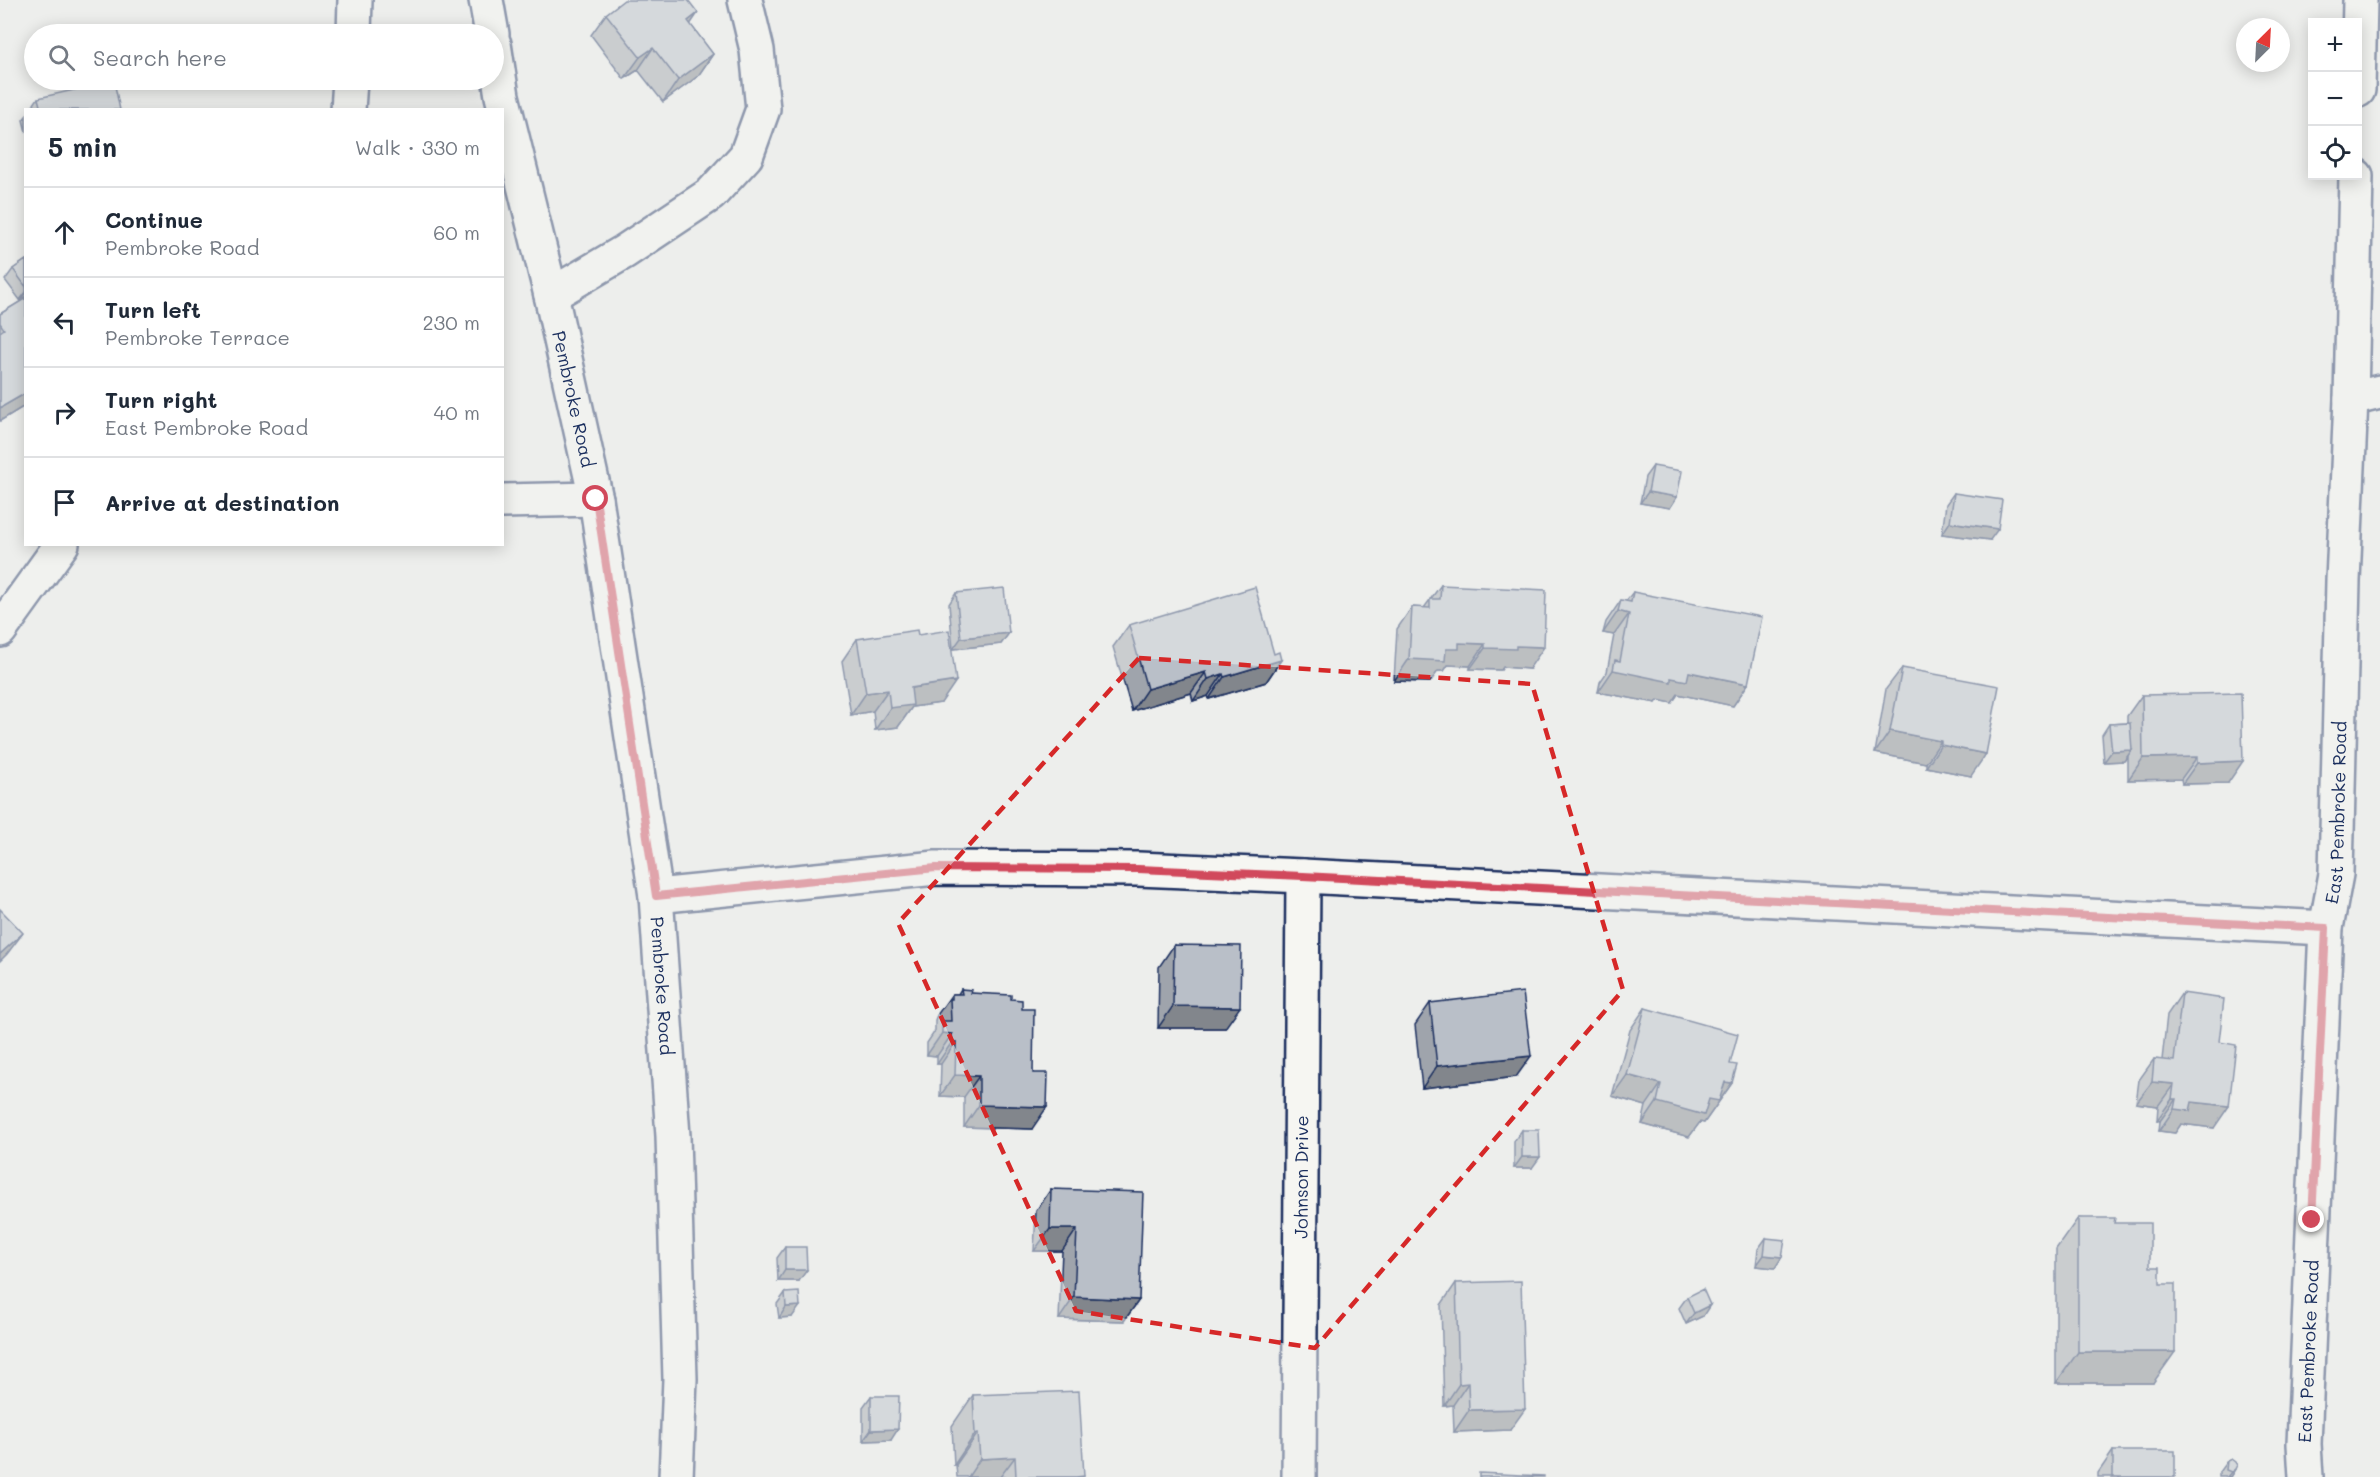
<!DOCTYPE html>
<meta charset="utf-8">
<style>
body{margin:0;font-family:Mali,sans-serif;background:#f6f6f7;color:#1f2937}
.controls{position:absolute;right:18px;top:18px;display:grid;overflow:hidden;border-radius:0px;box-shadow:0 3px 15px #0003}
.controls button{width:54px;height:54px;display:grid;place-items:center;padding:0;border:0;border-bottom:2px solid #e0e1e3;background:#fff;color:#1f2937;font:30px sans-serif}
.compass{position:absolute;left:2236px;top:18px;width:54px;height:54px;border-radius:50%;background:#fff;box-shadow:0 3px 15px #0003;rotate:24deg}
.stop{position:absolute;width:18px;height:18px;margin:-14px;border:4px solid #d1495b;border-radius:50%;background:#fff}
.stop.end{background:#d1495b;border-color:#fff;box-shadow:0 2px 6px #0008}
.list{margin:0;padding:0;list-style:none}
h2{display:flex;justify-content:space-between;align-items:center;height:78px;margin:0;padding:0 24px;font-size:26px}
h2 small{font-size:20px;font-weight:400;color:#747a83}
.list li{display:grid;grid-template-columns:39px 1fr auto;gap:18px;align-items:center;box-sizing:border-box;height:90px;padding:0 24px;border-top:2px solid #e0e1e3}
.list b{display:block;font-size:22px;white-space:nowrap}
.list p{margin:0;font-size:20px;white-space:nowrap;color:#747a83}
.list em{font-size:20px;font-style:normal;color:#747a83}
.icon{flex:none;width:33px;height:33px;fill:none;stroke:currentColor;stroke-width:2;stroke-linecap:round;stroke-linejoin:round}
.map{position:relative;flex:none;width:2380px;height:1477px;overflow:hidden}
.search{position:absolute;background:#fff;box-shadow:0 3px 15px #0003;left:24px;top:24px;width:480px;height:66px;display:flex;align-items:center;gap:15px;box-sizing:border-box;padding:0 21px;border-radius:33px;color:#747a83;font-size:22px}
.panel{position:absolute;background:#fff;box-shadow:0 3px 15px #0003;left:24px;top:108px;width:480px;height:438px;border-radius:0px}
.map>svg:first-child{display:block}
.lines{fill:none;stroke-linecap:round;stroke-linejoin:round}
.minor-casing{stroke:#1b2f5e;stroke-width:38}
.major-casing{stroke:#1b2f5e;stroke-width:38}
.minor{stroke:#f6f6f2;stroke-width:33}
.major{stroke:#f6f6f2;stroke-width:33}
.wall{fill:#9fa4ac;stroke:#1b2f5e;stroke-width:1.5}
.shaded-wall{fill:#82868c;stroke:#1b2f5e;stroke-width:1.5}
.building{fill:#b9bfc8;stroke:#1b2f5e;stroke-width:1.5}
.route{stroke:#d1495b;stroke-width:8}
.marked{fill:none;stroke:#d62828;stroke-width:4.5;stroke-dasharray:12 8;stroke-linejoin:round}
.labels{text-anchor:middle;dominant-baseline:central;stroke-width:4.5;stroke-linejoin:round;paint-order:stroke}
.street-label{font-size:18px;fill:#1b2f5e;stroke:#f6f6f2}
</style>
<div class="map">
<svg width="2380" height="1477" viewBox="0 0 2380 1477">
<rect width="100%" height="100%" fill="#edeeec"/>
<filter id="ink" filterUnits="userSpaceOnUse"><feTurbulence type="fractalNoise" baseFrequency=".0167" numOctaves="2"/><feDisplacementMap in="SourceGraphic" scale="12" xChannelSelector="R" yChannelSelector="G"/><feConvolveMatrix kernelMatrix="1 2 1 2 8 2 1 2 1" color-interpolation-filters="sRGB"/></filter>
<g filter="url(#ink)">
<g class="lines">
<defs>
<g id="minor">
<path d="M 354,34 L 355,0"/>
<path d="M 2358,90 L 2360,0"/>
<path d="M 348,110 L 350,80"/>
<path d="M 551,295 L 624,252 L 711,194 L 746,156 L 763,109 L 757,50 L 745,0"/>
<path d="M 2351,399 L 2380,392"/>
<path d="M 502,501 L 596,499"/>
<path d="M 0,630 L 62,544"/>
<path d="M 656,896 L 936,868 L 1138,869 L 1303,876 L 2326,928"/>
<path id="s1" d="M 1299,1477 L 1303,876"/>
<path id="s2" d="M 2306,1477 L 2304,1444 L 2326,928 L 2336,874 L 2343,581 L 2351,399 L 2356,176"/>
</g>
<g id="major">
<path d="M 486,0 L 492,34"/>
<path id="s3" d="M 494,44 L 502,96 L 551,295 L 596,499 L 656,896 L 673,1136 L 680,1379 L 676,1477"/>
</g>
</defs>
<use href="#minor" class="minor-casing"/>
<use href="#major" class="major-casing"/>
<use href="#minor" class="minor"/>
<use href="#major" class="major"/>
</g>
<path class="wall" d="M 606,14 L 690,24 L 713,54 L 698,76 L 663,102 L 638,70 L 624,79 L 591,35 Z
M 38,98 L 120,110 L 30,110 Z
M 26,116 L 26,132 L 23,120 Z
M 26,260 L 26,296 L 20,300 L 5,280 L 13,269 Z
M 26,298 L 26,405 L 0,421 L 0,314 Z
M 1653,466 L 1677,497 L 1670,508 L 1640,503 L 1645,477 Z
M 1954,493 L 1990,540 L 1942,534 L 1946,504 Z
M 1441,585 L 1529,669 L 1503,667 L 1501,670 L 1470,669 L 1470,666 L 1448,665 L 1444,671 L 1438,671 L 1430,682 L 1394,681 L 1397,629 L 1412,607 L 1424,608 Z
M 1633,592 L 1748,684 L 1733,706 L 1678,694 L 1672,703 L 1658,700 L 1656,703 L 1598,692 L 1600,682 L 1607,672 L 1614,635 L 1603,633 L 1606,622 L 1621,600 L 1626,601 Z
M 956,593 L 1009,633 L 1001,644 L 953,649 L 949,604 Z
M 1129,625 L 1274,654 L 1281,660 L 1266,682 L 1209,699 L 1208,696 L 1193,701 L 1191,693 L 1132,711 L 1113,647 Z
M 918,635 L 941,703 L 912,707 L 898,727 L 875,730 L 873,711 L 851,715 L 842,661 L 857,639 Z
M 1902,668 L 1971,776 L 1926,767 L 1926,763 L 1875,753 L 1886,689 Z
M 2142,695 L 2228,783 L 2182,784 L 2181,779 L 2128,780 L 2128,756 L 2124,761 L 2104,762 L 2102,735 L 2109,724 L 2127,723 L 2127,716 Z
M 1174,945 L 1225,1028 L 1158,1028 L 1159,967 Z
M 961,989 L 971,993 L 1011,999 L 1022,1009 L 1033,1073 L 1032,1129 L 964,1127 L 964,1097 L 940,1096 L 941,1064 L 937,1064 L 937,1056 L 927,1055 L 927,1043 L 935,1031 L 935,1020 L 937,1015 L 952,994 L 958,994 Z
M 2182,993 L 2219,1042 L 2214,1128 L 2181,1124 L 2175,1133 L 2159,1131 L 2160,1121 L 2157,1120 L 2158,1106 L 2136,1103 L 2139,1080 L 2154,1059 L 2162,1060 L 2167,1015 Z
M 1430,1003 L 1516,1077 L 1422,1088 L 1415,1025 Z
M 1645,1008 L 1730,1064 L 1732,1083 L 1704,1123 L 1700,1122 L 1689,1137 L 1642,1124 L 1646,1106 L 1612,1096 L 1630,1030 Z
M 1522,1130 L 1532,1168 L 1514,1168 L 1514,1141 Z
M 1051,1189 L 1139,1300 L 1124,1321 L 1059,1319 L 1062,1251 L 1034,1251 L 1036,1211 Z
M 2078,1218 L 2114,1223 L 2150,1267 L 2153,1383 L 2056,1383 L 2056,1249 Z
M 1766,1238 L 1775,1268 L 1756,1266 L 1758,1249 Z
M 785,1247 L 799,1281 L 778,1281 L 777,1258 Z
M 1456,1283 L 1510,1430 L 1454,1432 L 1453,1405 L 1444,1406 L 1441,1305 Z
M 785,1293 L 792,1317 L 779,1318 L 777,1304 Z
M 1687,1297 L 1703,1316 L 1686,1324 L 1679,1308 Z
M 973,1395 L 1084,1476 L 1083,1477 L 957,1477 L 956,1465 L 954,1465 L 952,1426 Z
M 871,1396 L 891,1440 L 863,1441 L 863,1407 Z
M 2113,1451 L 2175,1477 L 2098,1477 L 2098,1473 Z
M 2227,1461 L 2235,1469 L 2230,1477 L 2219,1477 L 2219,1472 Z"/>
<path class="shaded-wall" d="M 698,13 L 683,35 L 688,21 Z
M 653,48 L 638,70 L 624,79 L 640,57 Z
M 713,54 L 698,76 L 663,102 L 678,80 Z
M 26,292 L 26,296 L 20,300 Z
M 26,393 L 26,405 L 0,421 L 0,408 Z
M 1648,492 L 1677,497 L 1670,508 L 1640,503 Z
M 1950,522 L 1998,529 L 1990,540 L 1942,534 Z
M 1618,611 L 1629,614 L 1614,635 L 1603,633 Z
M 1009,633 L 1001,644 L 953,649 L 961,638 Z
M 1459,643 L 1485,644 L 1470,666 L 1448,665 L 1444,671 L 1438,671 L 1430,682 L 1394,681 L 1409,659 Z
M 1516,646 L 1544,647 L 1529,669 L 1503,667 L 1501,670 L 1470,669 L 1485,648 Z
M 1281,660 L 1266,682 L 1209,699 L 1224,677 Z
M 1613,670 L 1671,678 L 1689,672 L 1748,684 L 1733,706 L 1678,694 L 1672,703 L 1658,700 L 1656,703 L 1598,692 Z
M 1206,672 L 1191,693 L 1132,711 L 1147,689 Z
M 1223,674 L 1208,696 L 1193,701 L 1208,679 Z
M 956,681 L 941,703 L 912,707 L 898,727 L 875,730 L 890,708 L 911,688 Z
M 888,690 L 873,711 L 851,715 L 866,693 Z
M 1890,731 L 1941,741 L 1926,763 L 1875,753 Z
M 1941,745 L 1986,754 L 1971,776 L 1926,767 Z
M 2132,750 L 2124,761 L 2104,762 L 2112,751 Z
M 2197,757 L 2181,779 L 2128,780 L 2143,758 Z
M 2243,761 L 2228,783 L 2182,784 L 2197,763 Z
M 23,933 L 7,954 L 0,961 L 0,954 Z
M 1173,1006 L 1240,1007 L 1225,1028 L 1158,1028 Z
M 942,1033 L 952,1034 L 937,1056 L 927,1055 Z
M 952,1042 L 956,1042 L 941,1064 L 937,1064 Z
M 1531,1056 L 1516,1077 L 1422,1088 L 1437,1066 Z
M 955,1075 L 979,1076 L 964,1097 L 940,1096 Z
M 1627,1075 L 1661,1084 L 1646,1106 L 1612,1096 Z
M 1725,1082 L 1732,1083 L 1704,1123 L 1700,1122 L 1689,1137 L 1642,1124 L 1657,1102 L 1709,1099 Z
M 2152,1082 L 2174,1084 L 2158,1106 L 2136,1103 Z
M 2172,1099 L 2176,1099 L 2160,1121 L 2157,1120 Z
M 2192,1102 L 2229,1106 L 2214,1128 L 2181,1124 L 2175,1133 L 2159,1131 L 2174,1109 Z
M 979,1105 L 1047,1107 L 1032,1129 L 964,1127 Z
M 1522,1157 L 1540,1157 L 1532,1168 L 1514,1168 Z
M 1050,1229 L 1077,1229 L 1062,1251 L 1034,1251 Z
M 1764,1255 L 1782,1257 L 1775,1268 L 1756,1266 Z
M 785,1270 L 807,1270 L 799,1281 L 778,1281 Z
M 1074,1297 L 1139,1300 L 1124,1321 L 1059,1319 Z
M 1710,1305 L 1703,1316 L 1686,1324 L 1694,1313 Z
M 800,1306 L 792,1317 L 779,1318 L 786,1307 Z
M 2078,1352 L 2175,1352 L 2153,1383 L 2056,1383 Z
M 1468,1383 L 1453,1405 L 1444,1406 L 1459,1384 Z
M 1525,1409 L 1510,1430 L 1454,1432 L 1469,1410 Z
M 898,1429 L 891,1440 L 863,1441 L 871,1430 Z
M 978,1433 L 956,1465 L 954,1465 L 975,1434 Z
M 1015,1457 L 1000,1477 L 968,1477 L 980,1459 Z
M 2235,1469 L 2230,1477 L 2227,1477 L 2231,1472 Z"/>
<path class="building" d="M 624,0 L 688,0 L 698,13 L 688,21 L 713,54 L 678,80 L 653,48 L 640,57 L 606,14 Z
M 114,81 L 120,110 L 41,110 L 38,98 Z
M 26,260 L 26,287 L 13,269 Z
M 26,298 L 26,393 L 0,408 L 0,332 L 4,329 L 0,323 L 0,314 Z
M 1653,466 L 1682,471 L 1677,497 L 1648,492 Z
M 1954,493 L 2002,500 L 1998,529 L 1950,522 Z
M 1441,585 L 1546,590 L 1544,647 L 1516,646 L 1516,649 L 1485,648 L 1485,644 L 1459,643 L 1459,649 L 1446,649 L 1445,661 L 1409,659 L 1412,607 L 1430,608 L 1430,599 L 1440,599 Z
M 1255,587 L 1274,654 L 1279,652 L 1281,660 L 1224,677 L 1223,674 L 1208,679 L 1206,672 L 1147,689 L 1129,625 Z
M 1004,588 L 1009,633 L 961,638 L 956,593 Z
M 1633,592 L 1762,617 L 1748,684 L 1689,672 L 1687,681 L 1671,678 L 1671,682 L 1613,670 L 1615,660 L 1620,661 L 1629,614 L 1618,611 L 1621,600 L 1631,602 Z
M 917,630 L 918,635 L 949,630 L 956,681 L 911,688 L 913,705 L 890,708 L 888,690 L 866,693 L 857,639 Z
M 1902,668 L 1999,686 L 1986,754 L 1941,745 L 1941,741 L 1890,731 Z
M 2241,693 L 2243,761 L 2197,763 L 2197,757 L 2143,758 L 2142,695 Z
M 2130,723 L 2132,750 L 2112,751 L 2109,724 Z
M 0,909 L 23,933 L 0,954 Z
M 1174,945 L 1241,946 L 1240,1007 L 1173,1006 Z
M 961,989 L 972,990 L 971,993 L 1011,995 L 1011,999 L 1022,1000 L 1022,1009 L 1034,1009 L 1033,1073 L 1048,1073 L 1047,1107 L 979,1105 L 979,1076 L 955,1075 L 956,1042 L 952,1042 L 952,1034 L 942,1033 L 942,1021 L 951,1021 L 950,999 L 952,999 L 952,994 L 962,994 Z
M 1523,992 L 1531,1056 L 1437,1066 L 1430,1003 Z
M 2182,993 L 2224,999 L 2219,1042 L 2236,1045 L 2229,1106 L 2192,1102 L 2190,1111 L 2174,1109 L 2176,1099 L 2172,1099 L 2174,1084 L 2152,1082 L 2154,1059 L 2174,1061 Z
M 1645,1008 L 1738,1034 L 1730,1064 L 1737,1065 L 1732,1083 L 1725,1082 L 1719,1101 L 1709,1099 L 1704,1115 L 1657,1102 L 1661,1084 L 1627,1075 Z
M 1522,1130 L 1539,1130 L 1540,1157 L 1522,1157 Z
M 1051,1189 L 1143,1192 L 1139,1300 L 1074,1297 L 1077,1229 L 1050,1229 Z
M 2078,1218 L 2115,1218 L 2114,1223 L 2150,1223 L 2150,1267 L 2160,1267 L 2160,1284 L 2175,1284 L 2175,1352 L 2078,1352 Z
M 1766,1238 L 1785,1240 L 1782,1257 L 1764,1255 Z
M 785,1247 L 806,1247 L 807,1270 L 785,1270 Z
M 1521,1281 L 1525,1409 L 1469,1410 L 1468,1383 L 1459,1384 L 1456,1283 Z
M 1703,1289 L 1710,1305 L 1694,1313 L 1687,1297 Z
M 799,1292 L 800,1306 L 786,1307 L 785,1293 Z
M 1079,1391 L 1084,1476 L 1076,1477 L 1016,1477 L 1015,1457 L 980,1459 L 978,1433 L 975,1434 L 973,1395 Z
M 871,1396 L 899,1396 L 898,1429 L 871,1430 Z
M 2113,1451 L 2175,1451 L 2175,1477 L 2113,1477 Z
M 2231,1459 L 2235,1462 L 2237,1465 L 2235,1469 L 2231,1472 L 2226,1470 L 2227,1461 Z
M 1479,1473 L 1544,1476 L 1544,1477 L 1479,1477 Z"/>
</g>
<g class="lines" filter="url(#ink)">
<path class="route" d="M 596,499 L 656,896 L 936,868 L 1138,869 L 1303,876 L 2326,928 L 2312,1220"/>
</g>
<path d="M0 0H2380V1477H0ZM 1139,658 L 1532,684 L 1623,990 L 1315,1348 L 1076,1311 L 898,923 Z" fill="#edeeec" fill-opacity=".55" fill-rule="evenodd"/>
<path class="marked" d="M 1139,658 L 1532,684 L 1623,990 L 1315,1348 L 1076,1311 L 898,923 Z"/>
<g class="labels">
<g class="street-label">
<text stroke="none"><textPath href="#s3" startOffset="364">Pembroke Road</textPath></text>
<text stroke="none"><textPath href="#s2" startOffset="666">East Pembroke Road</textPath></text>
<text stroke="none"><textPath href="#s3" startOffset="958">Pembroke Road</textPath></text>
<text stroke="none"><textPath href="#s1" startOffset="300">Johnson Drive</textPath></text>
<text stroke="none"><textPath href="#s2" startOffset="126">East Pembroke Road</textPath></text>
</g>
</g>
</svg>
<div class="controls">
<button>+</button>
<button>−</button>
<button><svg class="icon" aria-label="locate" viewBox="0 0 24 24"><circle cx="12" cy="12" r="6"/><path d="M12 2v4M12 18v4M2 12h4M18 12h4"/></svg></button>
</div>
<svg class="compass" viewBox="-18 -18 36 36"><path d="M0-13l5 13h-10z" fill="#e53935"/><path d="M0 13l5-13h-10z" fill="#747a83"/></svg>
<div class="stop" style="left:596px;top:499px"></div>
<div class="stop end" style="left:2312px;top:1220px"></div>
<div class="search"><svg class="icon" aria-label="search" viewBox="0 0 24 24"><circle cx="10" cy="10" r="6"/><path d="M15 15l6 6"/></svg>Search here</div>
<section class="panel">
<h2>5 min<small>Walk · 330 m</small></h2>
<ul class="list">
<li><svg class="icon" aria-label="ahead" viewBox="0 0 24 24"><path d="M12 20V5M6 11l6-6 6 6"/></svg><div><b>Continue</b><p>Pembroke Road</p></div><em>60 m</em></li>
<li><svg class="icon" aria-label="left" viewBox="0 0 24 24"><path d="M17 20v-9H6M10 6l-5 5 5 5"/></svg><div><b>Turn left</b><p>Pembroke Terrace</p></div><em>230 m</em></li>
<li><svg class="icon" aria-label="right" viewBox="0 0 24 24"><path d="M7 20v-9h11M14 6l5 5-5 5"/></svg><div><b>Turn right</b><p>East Pembroke Road</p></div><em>40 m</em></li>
<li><svg class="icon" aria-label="arrive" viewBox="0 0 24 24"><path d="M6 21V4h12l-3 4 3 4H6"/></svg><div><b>Arrive at destination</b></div></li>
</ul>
</section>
</div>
